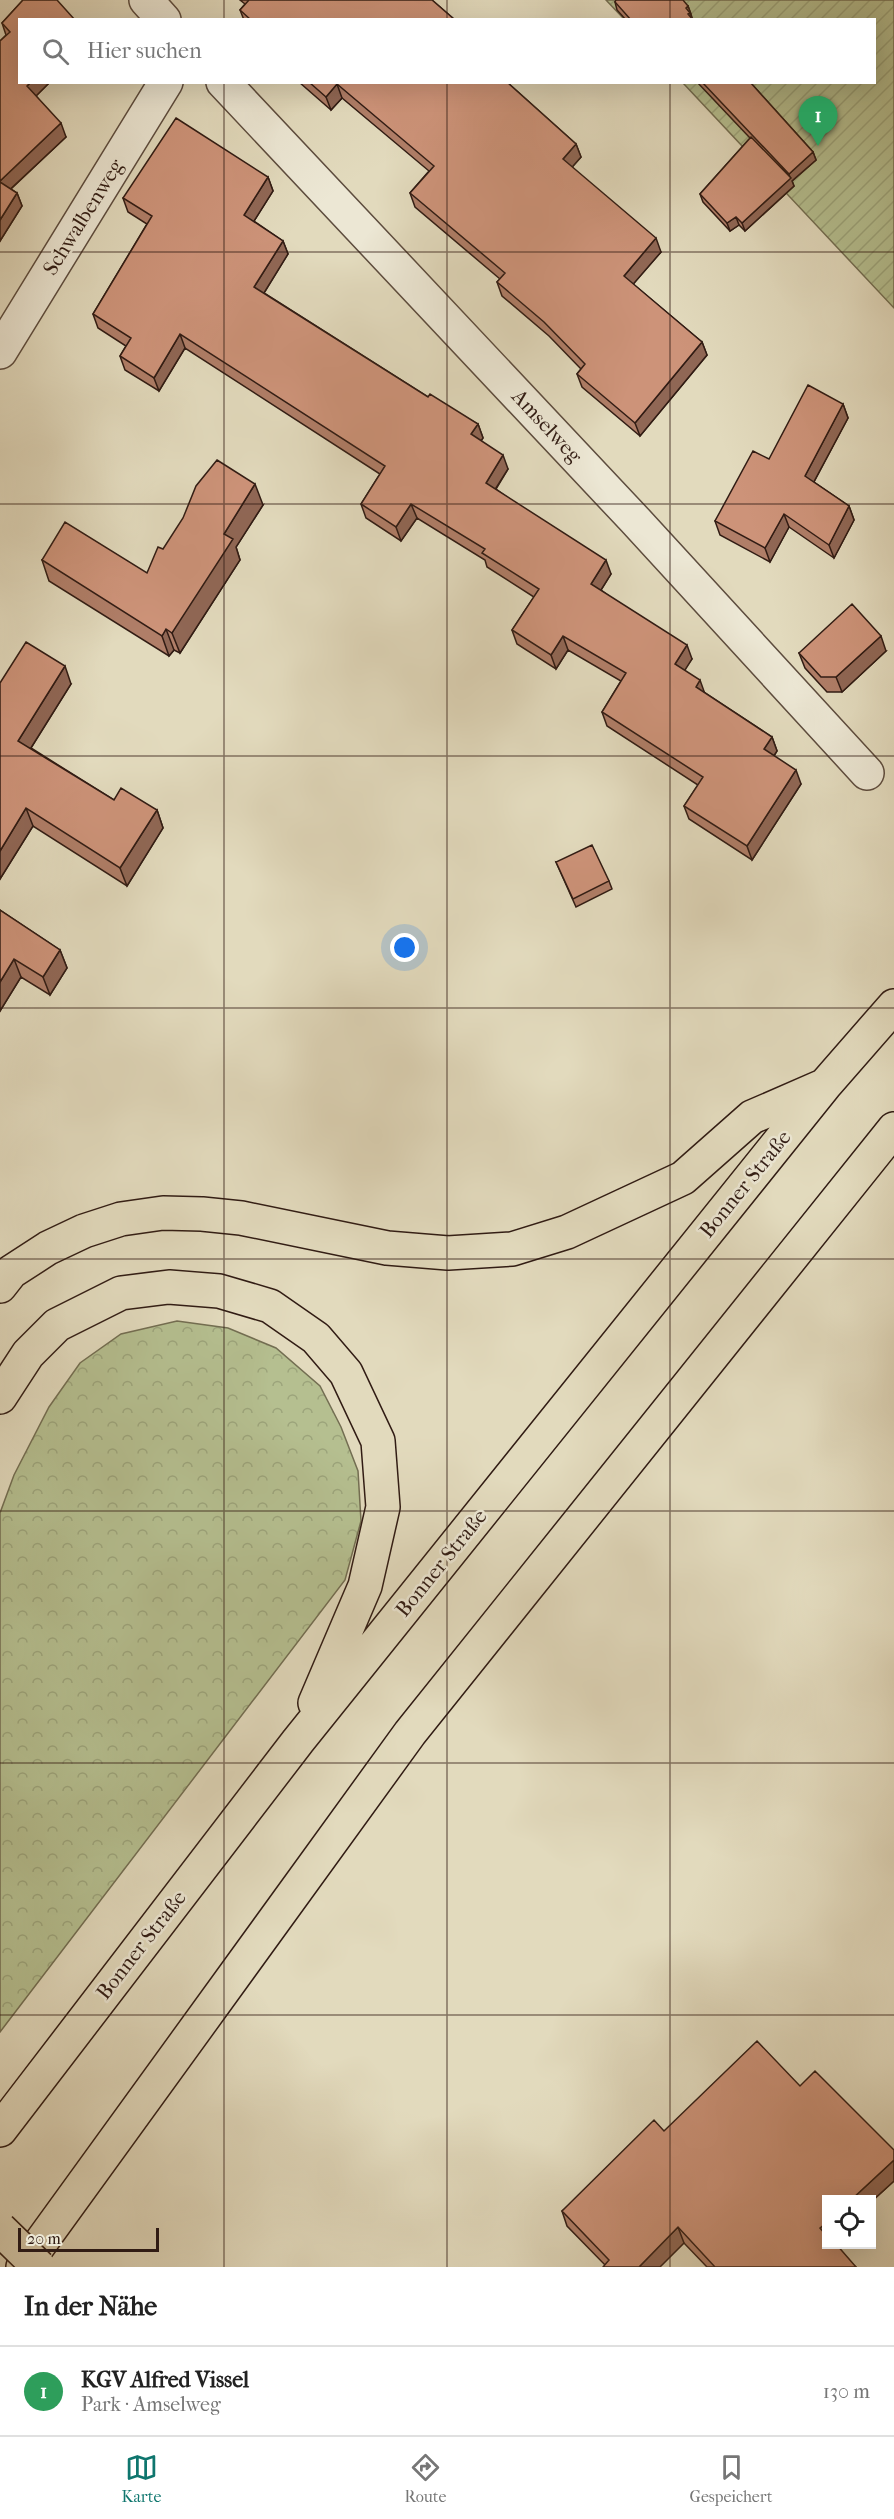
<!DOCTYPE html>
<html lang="de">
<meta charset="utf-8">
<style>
body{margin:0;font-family:"IM FELL French Canon",serif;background:#f6f6f6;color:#222}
.controls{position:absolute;right:18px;bottom:18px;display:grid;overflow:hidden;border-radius:0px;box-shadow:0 6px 24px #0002}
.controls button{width:54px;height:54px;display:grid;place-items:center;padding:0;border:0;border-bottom:2px solid #e0e0e0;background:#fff;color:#222;font:30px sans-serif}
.scale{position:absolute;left:18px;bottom:15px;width:141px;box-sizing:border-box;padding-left:6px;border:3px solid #311c14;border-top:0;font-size:16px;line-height:21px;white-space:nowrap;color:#311c14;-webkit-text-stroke:4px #ece7d4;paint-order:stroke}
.you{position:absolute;left:405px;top:948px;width:21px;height:21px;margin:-15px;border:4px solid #fff;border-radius:50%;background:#1a73e8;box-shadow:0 0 0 9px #1a73e833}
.badge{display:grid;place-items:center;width:39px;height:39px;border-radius:50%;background:#0f766e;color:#fff;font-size:20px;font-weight:700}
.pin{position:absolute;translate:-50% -50px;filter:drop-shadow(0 2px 3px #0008)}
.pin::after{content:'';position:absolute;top:32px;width:21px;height:18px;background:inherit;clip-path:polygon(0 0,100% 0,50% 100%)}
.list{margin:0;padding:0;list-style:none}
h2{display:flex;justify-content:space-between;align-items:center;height:78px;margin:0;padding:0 24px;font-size:26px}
h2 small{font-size:20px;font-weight:400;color:#767676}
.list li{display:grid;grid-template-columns:39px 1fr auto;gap:18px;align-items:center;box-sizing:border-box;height:90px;padding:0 24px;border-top:2px solid #e0e0e0}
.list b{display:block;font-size:22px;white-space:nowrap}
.list p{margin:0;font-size:20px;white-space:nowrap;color:#767676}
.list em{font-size:20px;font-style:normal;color:#767676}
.icon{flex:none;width:33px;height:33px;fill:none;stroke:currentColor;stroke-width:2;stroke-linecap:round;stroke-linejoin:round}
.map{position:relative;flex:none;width:894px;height:2267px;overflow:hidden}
.search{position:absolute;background:#fff;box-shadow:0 6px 24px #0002;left:18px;right:18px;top:18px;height:66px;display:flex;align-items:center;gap:15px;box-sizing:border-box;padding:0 21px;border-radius:0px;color:#767676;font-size:22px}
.sheet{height:168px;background:#fff}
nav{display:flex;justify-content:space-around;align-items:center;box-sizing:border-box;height:84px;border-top:2px solid #e0e0e0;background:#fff;font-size:16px;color:#767676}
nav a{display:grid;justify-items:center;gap:3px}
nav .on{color:#0f766e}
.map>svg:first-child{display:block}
.forest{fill:url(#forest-crowns);stroke:#736e52;stroke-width:1.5}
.garden{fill:url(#garden-furrows);stroke:#736e52;stroke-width:1.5}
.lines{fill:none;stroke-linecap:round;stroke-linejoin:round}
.minor-casing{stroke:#5d4c3e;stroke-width:36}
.highway-casing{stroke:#311c14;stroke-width:36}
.minor{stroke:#ece7d4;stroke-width:33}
.highway{stroke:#e2dabd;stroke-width:33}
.major-bridge-casing{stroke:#311c14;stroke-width:36;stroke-linecap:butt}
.major-bridge{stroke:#e2dabd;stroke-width:33}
.wall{fill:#b07e68;stroke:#311c14;stroke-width:1.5}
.shaded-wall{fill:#906755;stroke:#311c14;stroke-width:1.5}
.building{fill:#cd9379;stroke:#311c14;stroke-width:1.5}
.grid{fill:none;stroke:#311c14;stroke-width:1.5;stroke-opacity:0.55}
.labels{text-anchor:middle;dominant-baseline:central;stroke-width:5;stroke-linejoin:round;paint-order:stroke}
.street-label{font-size:21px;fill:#311c14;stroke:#ece7d4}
</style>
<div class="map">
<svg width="894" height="2267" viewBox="0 0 894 2267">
<defs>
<pattern id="forest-crowns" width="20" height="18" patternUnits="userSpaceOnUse" patternTransform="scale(1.5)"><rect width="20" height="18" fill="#b5bf90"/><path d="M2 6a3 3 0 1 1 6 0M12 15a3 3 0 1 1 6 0" fill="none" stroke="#9ca47b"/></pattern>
<pattern id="garden-furrows" width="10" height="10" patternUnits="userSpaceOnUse" patternTransform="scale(1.5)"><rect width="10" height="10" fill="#b5bf90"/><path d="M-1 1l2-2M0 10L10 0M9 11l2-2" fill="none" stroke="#9ca47b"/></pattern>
</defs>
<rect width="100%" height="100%" fill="#e2dabd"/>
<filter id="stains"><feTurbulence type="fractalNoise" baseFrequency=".00333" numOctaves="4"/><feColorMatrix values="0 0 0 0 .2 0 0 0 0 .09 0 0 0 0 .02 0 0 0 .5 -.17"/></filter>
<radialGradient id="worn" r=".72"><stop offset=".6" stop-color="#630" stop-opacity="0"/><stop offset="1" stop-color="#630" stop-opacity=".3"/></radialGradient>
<path class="forest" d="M 177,1321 L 228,1328 L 276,1348 L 320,1386 L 341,1427 L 358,1471 L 361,1521 L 345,1580 L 0,2032 L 0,1513 L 14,1475 L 49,1407 L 80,1363 L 121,1334 Z"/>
<path class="garden" d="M 606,0 L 894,0 L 894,308 L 683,83 L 874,82 L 874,20 L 624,19 Z"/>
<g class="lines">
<defs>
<path id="minor" d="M 146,0 L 164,20
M 223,82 L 634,519 L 867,773
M 0,352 L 166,82"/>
<path id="highway" d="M 0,1286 L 11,1272 L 48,1248 L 84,1231 L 121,1219 L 163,1213 L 202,1214 L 241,1218 L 387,1248 L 448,1253 L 512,1249 L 567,1232 L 683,1178 L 752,1117 L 821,1087
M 0,1397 L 28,1354 L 57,1325 L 121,1293 L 169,1287 L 219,1291 L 270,1306 L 316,1338 L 346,1373 L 378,1441 L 383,1507 L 365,1586 L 315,1703
M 0,2130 L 298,1741 L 825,1085 L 894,1006
M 23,2267 L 410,1733 L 894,1129"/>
</defs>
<use href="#minor" class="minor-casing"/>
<use href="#highway" class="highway-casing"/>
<use href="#minor" class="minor"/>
<use href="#highway" class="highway"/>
<defs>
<path id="major-bridge" d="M 0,2229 L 39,2267"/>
</defs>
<use href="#major-bridge" class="major-bridge-casing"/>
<use href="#major-bridge" class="major-bridge"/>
</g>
<path class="wall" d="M 23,0 L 20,82 L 50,82 L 36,96 L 66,137 L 11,189 L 17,193 L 22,206 L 0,241 L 0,41 L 6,35 L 2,23 Z
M 240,0 L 432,0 L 455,20 L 244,20 L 240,10 L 245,4 Z
M 615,2 L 688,6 L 693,20 L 626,20 L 617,10 Z
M 299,82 L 507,82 L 576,144 L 581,157 L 572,167 L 661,252 L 633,284 L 702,342 L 707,355 L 640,436 L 582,387 L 577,374 L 581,369 L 549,336 L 502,296 L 497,282 L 500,279 L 415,207 L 410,193 L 429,171 L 342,98 L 331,110 Z
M 697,82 L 750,82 L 813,152 L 816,160 L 792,181 L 794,186 L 745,231 L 739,225 L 730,231 L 703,202 L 700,194 L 750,138 Z
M 268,177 L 273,191 L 254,221 L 283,241 L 288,254 L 264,293 L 428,397 L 478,424 L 483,438 L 481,441 L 508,469 L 496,489 L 611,574 L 601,590 L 692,659 L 684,670 L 705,693 L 772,737 L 777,751 L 774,756 L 801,784 L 752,860 L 689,819 L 684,806 L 698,785 L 607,726 L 602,712 L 621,681 L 568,650 L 556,669 L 517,644 L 512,630 L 534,597 L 487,567 L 485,560 L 417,518 L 401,541 L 366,518 L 361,504 L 380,474 L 185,348 L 159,391 L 125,370 L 120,356 L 126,346 L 98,328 L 93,314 L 147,224 L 128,212 L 123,198 Z
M 843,404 L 848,418 L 814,482 L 849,506 L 854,520 L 834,558 L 789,527 L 770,562 L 720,535 L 715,521 L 769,459 Z
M 263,505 L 236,547 L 240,560 L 180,653 L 174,650 L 169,656 L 49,581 L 42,560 L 147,573 L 163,549 Z
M 886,651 L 842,692 L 827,692 L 805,668 L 799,653 Z
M 0,683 L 71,684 L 31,748 L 114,800 L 157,810 L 163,828 L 127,886 L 33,826 L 0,879 Z
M 556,862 L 609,881 L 612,889 L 576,907 Z
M 0,910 L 60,950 L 67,968 L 50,995 L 21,977 L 0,1011 Z
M 800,2086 L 894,2181 L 872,2201 L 872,2199 L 826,2199 L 826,2244 L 856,2267 L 707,2267 L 684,2243 L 605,2265 L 567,2226 L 562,2211 L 664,2131 Z"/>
<path class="shaded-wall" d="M 688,6 L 691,14 L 690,15 L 692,20 L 690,20 L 686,8 Z
M 31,82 L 50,82 L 32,100 L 27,86 Z
M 337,84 L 342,98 L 331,110 L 326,97 Z
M 61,123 L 66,137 L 4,195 L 0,184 L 0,181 Z
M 576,144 L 581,157 L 567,173 L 563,159 Z
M 813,152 L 816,160 L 792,181 L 794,186 L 745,231 L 742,223 L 790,178 L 789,174 Z
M 268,177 L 273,191 L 249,229 L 244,215 Z
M 17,193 L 22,206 L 0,241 L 0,220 Z
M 736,217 L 739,225 L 730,231 L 727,223 Z
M 656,238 L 661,252 L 629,289 L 624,276 Z
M 283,241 L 288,254 L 259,301 L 254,287 Z
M 180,334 L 185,348 L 159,391 L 154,378 Z
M 702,342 L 707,355 L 640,436 L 635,423 Z
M 843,404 L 848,418 L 810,489 L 805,476 Z
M 478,424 L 483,438 L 476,448 L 471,434 Z
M 503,455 L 508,469 L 491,496 L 486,483 Z
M 255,484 L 263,505 L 236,547 L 240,560 L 180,653 L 172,633 L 224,534 Z
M 411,504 L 417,518 L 401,541 L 396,527 Z
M 849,506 L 854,520 L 834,558 L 829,545 Z
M 784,514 L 789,527 L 770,562 L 765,548 Z
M 606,560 L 611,574 L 596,598 L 591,584 Z
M 166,629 L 174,650 L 169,656 L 162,636 Z
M 563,636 L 568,650 L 556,669 L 551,655 Z
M 881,636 L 886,651 L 842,692 L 836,677 Z
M 687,645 L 692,659 L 680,678 L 675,664 Z
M 65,666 L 71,684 L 24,759 L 18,741 Z
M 700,680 L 705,694 L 696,687 Z
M 772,737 L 777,751 L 769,763 L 764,749 Z
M 796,770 L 801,784 L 752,860 L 747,846 Z
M 26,808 L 33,826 L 0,879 L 0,851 Z
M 157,810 L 163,828 L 127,886 L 120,868 Z
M 60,950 L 67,968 L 50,995 L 43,977 Z
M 14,959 L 21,977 L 0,1011 L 0,982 Z
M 894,2160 L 894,2181 L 872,2201 L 872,2199 L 852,2199 Z
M 826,2223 L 826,2243 L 820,2228 Z
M 678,2227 L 684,2243 L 660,2267 L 639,2267 Z"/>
<path class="building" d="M 23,0 L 57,0 L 75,20 L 20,20 L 20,82 L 31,82 L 27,86 L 61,123 L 0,181 L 0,41 L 10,32 L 2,23 Z
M 249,0 L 432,0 L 455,20 L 251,20 L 240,10 Z
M 616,0 L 683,0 L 688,6 L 686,8 L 690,13 L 688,14 L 693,20 L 631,20 L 615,2 Z
M 309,82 L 507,82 L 576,144 L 563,159 L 656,238 L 624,276 L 702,342 L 635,423 L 577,374 L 585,364 L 544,322 L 497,282 L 505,273 L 410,193 L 434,166 L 337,84 L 326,97 Z
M 702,82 L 750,82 L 813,152 L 789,174 Z
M 176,118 L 268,177 L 244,215 L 283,241 L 254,287 L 428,397 L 430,394 L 478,424 L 471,434 L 503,455 L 486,483 L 606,560 L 591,584 L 687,645 L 675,664 L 700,680 L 696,687 L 772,737 L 764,749 L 796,770 L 747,846 L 684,806 L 703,777 L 602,712 L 626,673 L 563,636 L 551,655 L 512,630 L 539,589 L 482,553 L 485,549 L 411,504 L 396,527 L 361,504 L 385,466 L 180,334 L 154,378 L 120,356 L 131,338 L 93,314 L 152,216 L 123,198 Z
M 751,137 L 791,178 L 742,223 L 736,217 L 727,223 L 700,194 Z
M 0,182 L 17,193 L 0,220 Z
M 808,385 L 843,404 L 805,476 L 849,506 L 829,545 L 784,514 L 765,548 L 715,521 L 753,451 L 769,459 Z
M 217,460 L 255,484 L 224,534 L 233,539 L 172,633 L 166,629 L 162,636 L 42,560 L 65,522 L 147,573 L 158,547 L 163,549 L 183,518 L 196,486 Z
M 852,604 L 881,636 L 836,677 L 821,677 L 799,653 Z
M 26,642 L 65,666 L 18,741 L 114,800 L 121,788 L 157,810 L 120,868 L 26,808 L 0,851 L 0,683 Z
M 592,845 L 609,881 L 573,899 L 556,862 Z
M 0,910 L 60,950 L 43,977 L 14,959 L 0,982 Z
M 757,2041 L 800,2086 L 815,2071 L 894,2150 L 894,2160 L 852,2199 L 826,2199 L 826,2223 L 820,2228 L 826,2235 L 826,2244 L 836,2244 L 856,2267 L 715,2267 L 678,2227 L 639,2267 L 603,2267 L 609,2260 L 562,2211 L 654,2120 L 664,2131 Z"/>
<path class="grid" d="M 224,0 L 224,20M 447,0 L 447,20M 670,0 L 670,20M 224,82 L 224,2267M 447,82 L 447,2267M 670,82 L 670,2267M 0,252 L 894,252M 0,504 L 894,504M 0,756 L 894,756M 0,1008 L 894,1008M 0,1259 L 894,1259M 0,1511 L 894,1511M 0,1763 L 894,1763M 0,2015 L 894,2015"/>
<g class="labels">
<g class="street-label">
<text transform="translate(83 217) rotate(-58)">Schwalbenweg</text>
<text transform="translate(547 426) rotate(47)">Amselweg</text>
<text transform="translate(745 1184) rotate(-51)">Bonner Straße</text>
<text transform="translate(441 1563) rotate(-51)">Bonner Straße</text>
<text transform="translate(141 1945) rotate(-52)">Bonner Straße</text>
</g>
</g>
<rect width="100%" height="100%" filter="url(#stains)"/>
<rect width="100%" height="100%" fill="url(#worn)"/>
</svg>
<div class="controls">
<button><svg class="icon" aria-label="locate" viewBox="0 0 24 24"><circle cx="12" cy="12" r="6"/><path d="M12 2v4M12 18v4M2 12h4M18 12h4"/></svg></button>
</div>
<div class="scale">20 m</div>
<div class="you"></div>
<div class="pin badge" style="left:818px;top:146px;background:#2e9e5b">1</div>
<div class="search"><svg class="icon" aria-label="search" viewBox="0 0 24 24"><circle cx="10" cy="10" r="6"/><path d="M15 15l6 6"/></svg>Hier suchen</div>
</div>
<section class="sheet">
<h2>In der Nähe<small></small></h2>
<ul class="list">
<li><span class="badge" style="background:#2e9e5b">1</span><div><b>KGV Alfred Vissel</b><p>Park · Amselweg</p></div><em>130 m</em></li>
</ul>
</section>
<nav>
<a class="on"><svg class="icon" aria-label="map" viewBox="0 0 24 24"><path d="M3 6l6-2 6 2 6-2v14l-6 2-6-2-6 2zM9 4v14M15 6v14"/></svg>Karte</a>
<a><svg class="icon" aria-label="directions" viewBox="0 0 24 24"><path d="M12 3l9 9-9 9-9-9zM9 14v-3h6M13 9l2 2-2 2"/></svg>Route</a>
<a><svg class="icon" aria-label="saved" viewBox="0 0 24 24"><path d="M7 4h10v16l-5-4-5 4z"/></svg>Gespeichert</a>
</nav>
